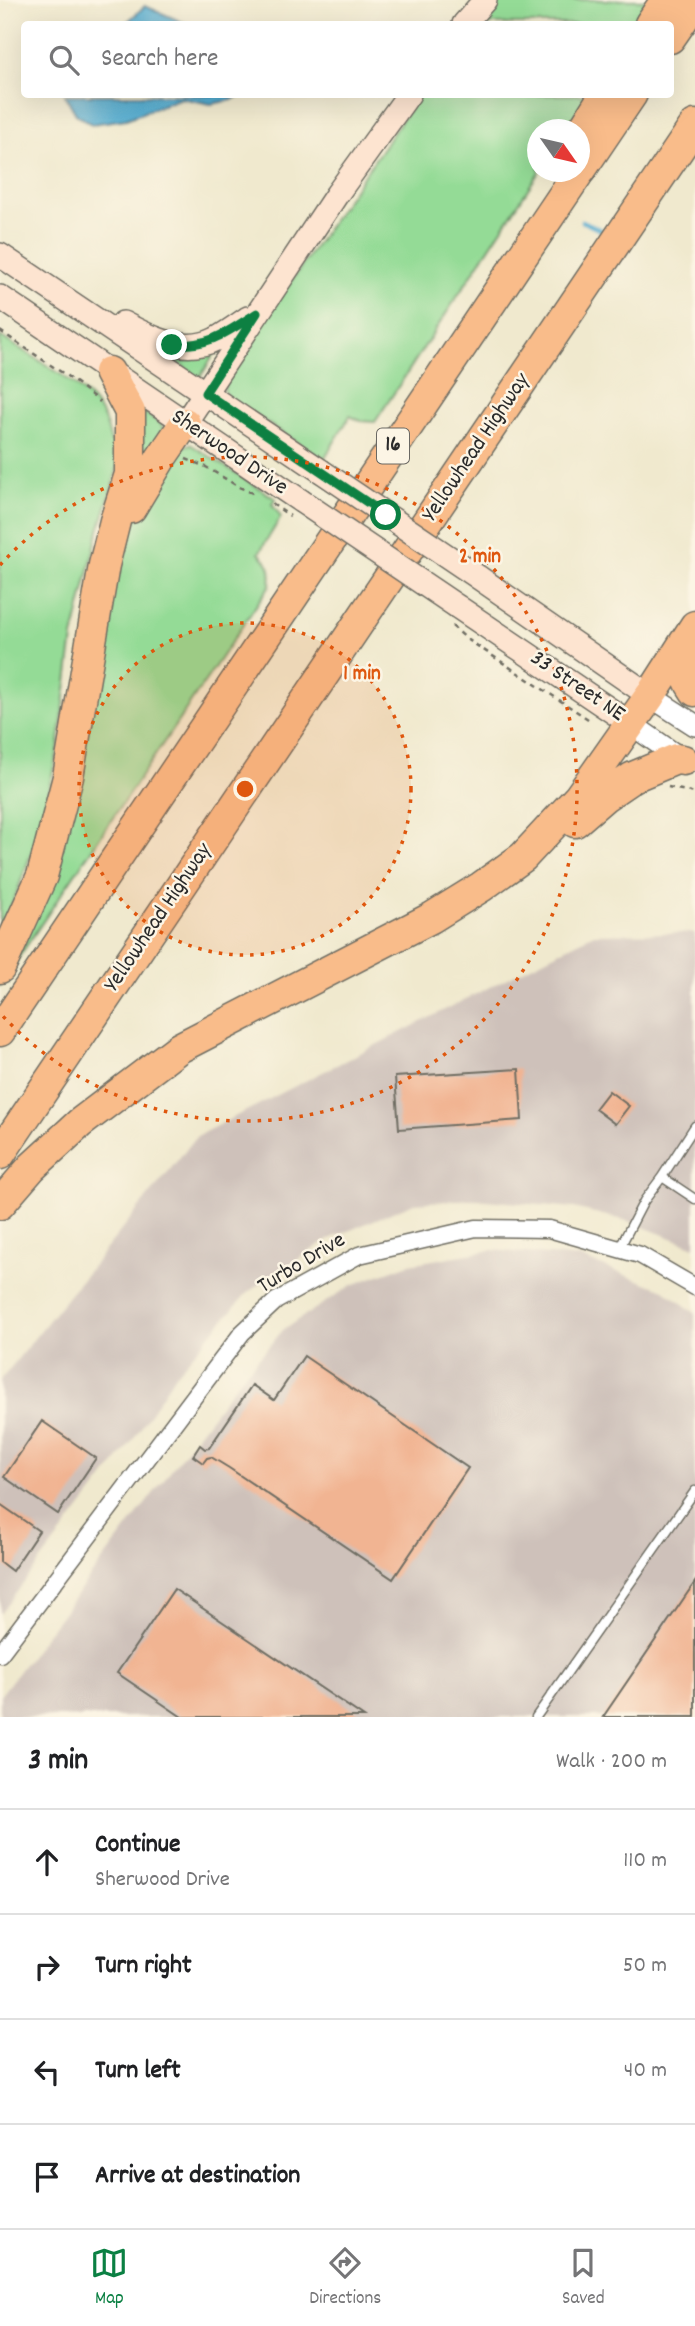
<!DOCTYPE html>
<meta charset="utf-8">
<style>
body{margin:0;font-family:Dekko,sans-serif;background:#f6f6f6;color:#202124}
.compass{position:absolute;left:527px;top:119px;width:63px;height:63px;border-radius:50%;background:#fff;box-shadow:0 7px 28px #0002;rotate:124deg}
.stop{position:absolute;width:21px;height:21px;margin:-16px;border:5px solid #0b8043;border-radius:50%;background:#fff}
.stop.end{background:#0b8043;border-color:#fff;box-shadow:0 2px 7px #0008}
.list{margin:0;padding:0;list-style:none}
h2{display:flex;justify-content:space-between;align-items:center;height:91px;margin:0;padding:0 28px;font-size:30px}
h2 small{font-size:23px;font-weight:400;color:#757577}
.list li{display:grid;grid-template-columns:46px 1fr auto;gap:21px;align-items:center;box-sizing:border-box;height:105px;padding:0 28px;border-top:2px solid #e0e0e0}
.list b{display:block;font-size:26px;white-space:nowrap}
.list p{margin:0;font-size:23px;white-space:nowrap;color:#757577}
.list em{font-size:23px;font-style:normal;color:#757577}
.icon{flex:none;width:38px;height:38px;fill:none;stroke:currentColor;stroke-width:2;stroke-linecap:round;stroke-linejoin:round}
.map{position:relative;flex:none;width:695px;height:1717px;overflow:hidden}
.search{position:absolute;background:#fff;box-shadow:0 7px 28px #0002;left:21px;right:21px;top:21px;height:77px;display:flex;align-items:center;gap:18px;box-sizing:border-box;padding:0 24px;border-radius:7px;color:#757577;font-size:26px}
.sheet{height:511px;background:#fff}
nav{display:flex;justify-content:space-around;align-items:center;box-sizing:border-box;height:98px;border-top:2px solid #e0e0e0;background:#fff;font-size:19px;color:#757577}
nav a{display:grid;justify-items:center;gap:4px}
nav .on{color:#0b8043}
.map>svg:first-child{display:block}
.industrial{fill:#cec1ba}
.green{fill:#94db96;stroke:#608360;stroke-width:2}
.water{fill:#52acd0;stroke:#3e6c7e;stroke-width:2}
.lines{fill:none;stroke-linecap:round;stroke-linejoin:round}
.stream{stroke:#52acd0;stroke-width:4.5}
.building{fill:#f1b492}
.service-casing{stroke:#706e64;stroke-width:11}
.minor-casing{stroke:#706e64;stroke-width:19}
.tertiary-casing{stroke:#706e64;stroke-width:24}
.secondary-casing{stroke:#706e64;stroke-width:26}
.motorway-casing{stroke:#706e64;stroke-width:33}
.path{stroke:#706e64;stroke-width:2.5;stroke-dasharray:5 5;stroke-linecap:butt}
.service{stroke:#fff;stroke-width:8}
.minor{stroke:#fff;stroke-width:16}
.tertiary{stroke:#fff;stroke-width:21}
.secondary{stroke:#fde4d0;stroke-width:23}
.motorway{stroke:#f9bc8a;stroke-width:30}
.secondary-bridge-casing{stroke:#706e64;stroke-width:26;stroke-linecap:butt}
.path-bridge{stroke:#706e64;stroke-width:2.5;stroke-dasharray:5 5;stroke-linecap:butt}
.secondary-bridge{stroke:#fde4d0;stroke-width:23}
.route{stroke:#0b8043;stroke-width:9}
.ring{fill:none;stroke:#df570e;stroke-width:3.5;stroke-dasharray:3.5 7}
.labels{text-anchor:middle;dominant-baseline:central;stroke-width:5;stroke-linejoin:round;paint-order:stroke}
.shield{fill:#fcf5e5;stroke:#6a6863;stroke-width:2}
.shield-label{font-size:21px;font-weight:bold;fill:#2b2b2b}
.street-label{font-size:23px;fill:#2b2b2b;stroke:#fcf5e5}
.centre{fill:#df570e;stroke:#fcf5e5;stroke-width:3.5}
.ring-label{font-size:21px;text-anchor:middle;font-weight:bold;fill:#df570e;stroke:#fcf5e5;stroke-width:5;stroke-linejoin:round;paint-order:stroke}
</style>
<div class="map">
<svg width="695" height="1717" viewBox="0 0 695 1717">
<rect width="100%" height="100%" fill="#fcf5e5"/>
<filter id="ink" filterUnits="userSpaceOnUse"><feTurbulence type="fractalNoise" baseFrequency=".0143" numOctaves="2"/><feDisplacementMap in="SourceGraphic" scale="14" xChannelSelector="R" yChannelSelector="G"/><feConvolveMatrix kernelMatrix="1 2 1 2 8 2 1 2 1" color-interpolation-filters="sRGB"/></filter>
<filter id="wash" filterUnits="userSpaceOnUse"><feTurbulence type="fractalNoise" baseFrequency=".00686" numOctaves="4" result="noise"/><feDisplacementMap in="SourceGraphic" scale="28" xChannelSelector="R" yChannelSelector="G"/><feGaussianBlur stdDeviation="1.57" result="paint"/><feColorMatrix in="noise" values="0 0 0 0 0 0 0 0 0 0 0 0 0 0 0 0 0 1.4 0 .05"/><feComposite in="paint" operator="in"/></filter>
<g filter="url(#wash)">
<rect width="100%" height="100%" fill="#f0e9ce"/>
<path class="industrial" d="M 695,933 L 695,1247 L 628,1221 L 574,1208 L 475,1199 L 414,1203 L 327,1240 L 247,1293 L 177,1372 L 133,1440 L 0,1614 L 0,1381 L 197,1136 L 594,934 Z
M 493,1250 L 581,1258 L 664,1290 L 695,1313 L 695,1717 L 0,1717 L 0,1696 L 237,1383 L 284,1329 L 352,1285 L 409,1264 Z"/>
<path class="green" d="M 498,0 L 650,0 L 634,24 L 477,24 Z
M 419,95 L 589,95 L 566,129 L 538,130 L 539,172 L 375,422 L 361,421 L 350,416 L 324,459 L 226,397 L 224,389 L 229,372 Z
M 0,336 C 27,354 79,381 97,407 C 105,417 108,430 111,442 L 122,442 L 121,457 L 97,537 L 73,637 L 58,750 L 37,838 L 13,902 L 0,927 Z
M 147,340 L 216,351 L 201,376 L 197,377 Z
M 141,410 L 161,424 L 163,429 L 135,479 Z
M 190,444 L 276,499 L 272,504 L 281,517 L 259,553 C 270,564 272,569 270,585 L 0,985 L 0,977 L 116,570 L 149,489 L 182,447 Z"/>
<path class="water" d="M 145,6 L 187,24 L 188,24 L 125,24 Z
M 65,95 L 240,95 L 232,100 L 211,104 L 181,98 L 126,119 L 92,124 L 76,114 Z"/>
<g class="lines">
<path class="stream" d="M 582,221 L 603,231"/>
</g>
<g id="blocks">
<path class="building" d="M 519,1069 L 522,1120 L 399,1129 L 395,1077 Z
M 609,1091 L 629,1106 L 615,1124 L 595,1109 Z
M 304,1356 L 468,1468 L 393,1579 L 229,1468 L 211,1457 L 207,1458 L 203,1463 L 193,1456 L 200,1445 L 205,1449 L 209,1448 L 252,1385 L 274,1400 Z
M 42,1421 L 96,1458 L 58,1514 L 4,1477 Z
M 0,1504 L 39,1531 L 12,1571 L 0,1562 Z
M 695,1582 L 695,1717 L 603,1717 Z
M 174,1589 L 364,1717 L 182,1717 L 117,1673 Z"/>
</g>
</g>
<g filter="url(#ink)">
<use href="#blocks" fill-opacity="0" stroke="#706e64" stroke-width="2"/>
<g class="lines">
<defs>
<path id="service" d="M 662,1177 L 695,1126
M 619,1249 L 644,1201 L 662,1177 L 695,1199
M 536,1717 L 695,1491"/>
<path id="minor" d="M 0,1654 L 242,1333 L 276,1301 L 359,1255 L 476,1228 L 549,1229 L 640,1255 L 695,1287"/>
<path id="tertiary" d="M 650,696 L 695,725
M 631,724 L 687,763"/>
<path id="secondary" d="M 464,24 L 485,0
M 0,255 L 321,471
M 0,297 L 301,501
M 123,323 C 151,338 185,355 216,339 C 227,333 238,325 248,318
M 185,423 L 337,194 L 409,94
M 478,577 L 650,696
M 458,607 L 631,724"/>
<path id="motorway" d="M 650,24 L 666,0
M 670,38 L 695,2
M 580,134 L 605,94
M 580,171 L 632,94
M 131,508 L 161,458 L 185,423
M 692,640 C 685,661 681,671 695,691
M 575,822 L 605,796 L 633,777 L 676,759 L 683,760
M 0,968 L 42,876 L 68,777 L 104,565 L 115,521 L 130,474 L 130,412 L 109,372
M 0,1031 L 579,172
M 0,1154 L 695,125
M 0,1204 L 32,1167 L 80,1123 L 179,1048 L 431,918 L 481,887 L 523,857 L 579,797 L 650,696 L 695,626"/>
</defs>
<use href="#service" class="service-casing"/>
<use href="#minor" class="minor-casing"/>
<use href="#tertiary" class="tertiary-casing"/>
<use href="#secondary" class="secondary-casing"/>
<use href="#motorway" class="motorway-casing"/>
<path class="path" d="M 0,331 L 67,376 L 100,402
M 186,459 L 206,467 L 239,487 L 257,495
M 452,626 L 467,639 L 591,721
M 668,787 L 695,793"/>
<use href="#service" class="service"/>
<use href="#minor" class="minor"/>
<use href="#tertiary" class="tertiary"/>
<use href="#secondary" class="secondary"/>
<use href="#motorway" class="motorway"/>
<defs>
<path id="secondary-bridge" d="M 321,471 L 478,577
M 301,501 L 458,607"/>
</defs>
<use href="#secondary-bridge" class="secondary-bridge-casing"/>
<path class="path-bridge" d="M 272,504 L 290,516"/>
<use href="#secondary-bridge" class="secondary-bridge"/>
</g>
</g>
<g class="lines" filter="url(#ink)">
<path class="route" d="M 172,345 C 211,346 226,333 257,313 L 205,393 L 386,515"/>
</g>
<circle cx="245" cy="789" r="166" fill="#df570e" fill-opacity=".12"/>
<g class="ring">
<circle cx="245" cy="789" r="166"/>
<path d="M0 565A332 332 0 1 1 0 1013"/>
</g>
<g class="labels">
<rect class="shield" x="377" y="428.5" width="32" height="35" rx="5"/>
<g class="shield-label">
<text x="393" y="446">16</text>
</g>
<g class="street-label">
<text transform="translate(477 448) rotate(-56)">Yellowhead Highway</text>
<text transform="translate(229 453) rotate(34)">Sherwood Drive</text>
<text transform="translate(577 687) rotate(34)">33 Street NE</text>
<text transform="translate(159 918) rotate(-56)">Yellowhead Highway</text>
<text transform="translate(302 1264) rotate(-31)">Turbo Drive</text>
</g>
</g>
<circle cx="245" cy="789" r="10" class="centre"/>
<g class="ring-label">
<text x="480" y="562">2 min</text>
<text x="362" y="679">1 min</text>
</g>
</svg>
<svg class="compass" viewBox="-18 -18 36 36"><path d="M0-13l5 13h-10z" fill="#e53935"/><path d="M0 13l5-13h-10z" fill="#757577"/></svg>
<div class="stop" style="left:386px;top:515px"></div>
<div class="stop end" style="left:172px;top:345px"></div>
<div class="search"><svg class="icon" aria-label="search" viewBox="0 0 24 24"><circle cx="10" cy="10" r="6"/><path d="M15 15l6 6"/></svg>Search here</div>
</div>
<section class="sheet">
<h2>3 min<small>Walk · 200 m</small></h2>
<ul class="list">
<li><svg class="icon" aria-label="ahead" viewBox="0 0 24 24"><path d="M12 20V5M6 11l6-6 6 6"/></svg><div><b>Continue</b><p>Sherwood Drive</p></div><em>110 m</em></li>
<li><svg class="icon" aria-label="right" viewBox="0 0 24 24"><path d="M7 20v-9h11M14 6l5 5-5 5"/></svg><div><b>Turn right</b></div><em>50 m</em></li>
<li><svg class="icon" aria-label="left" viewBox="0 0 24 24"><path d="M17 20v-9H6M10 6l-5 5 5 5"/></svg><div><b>Turn left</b></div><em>40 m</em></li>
<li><svg class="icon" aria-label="arrive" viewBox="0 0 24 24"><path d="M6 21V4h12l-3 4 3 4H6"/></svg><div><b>Arrive at destination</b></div></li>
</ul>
</section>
<nav>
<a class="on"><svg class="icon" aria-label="map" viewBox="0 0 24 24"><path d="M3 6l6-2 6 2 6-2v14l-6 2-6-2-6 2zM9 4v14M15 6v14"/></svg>Map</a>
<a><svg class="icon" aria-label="directions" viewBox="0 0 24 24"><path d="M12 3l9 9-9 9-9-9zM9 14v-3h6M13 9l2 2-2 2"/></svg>Directions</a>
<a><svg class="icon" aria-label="saved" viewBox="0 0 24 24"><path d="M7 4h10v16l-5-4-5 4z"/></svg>Saved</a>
</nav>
